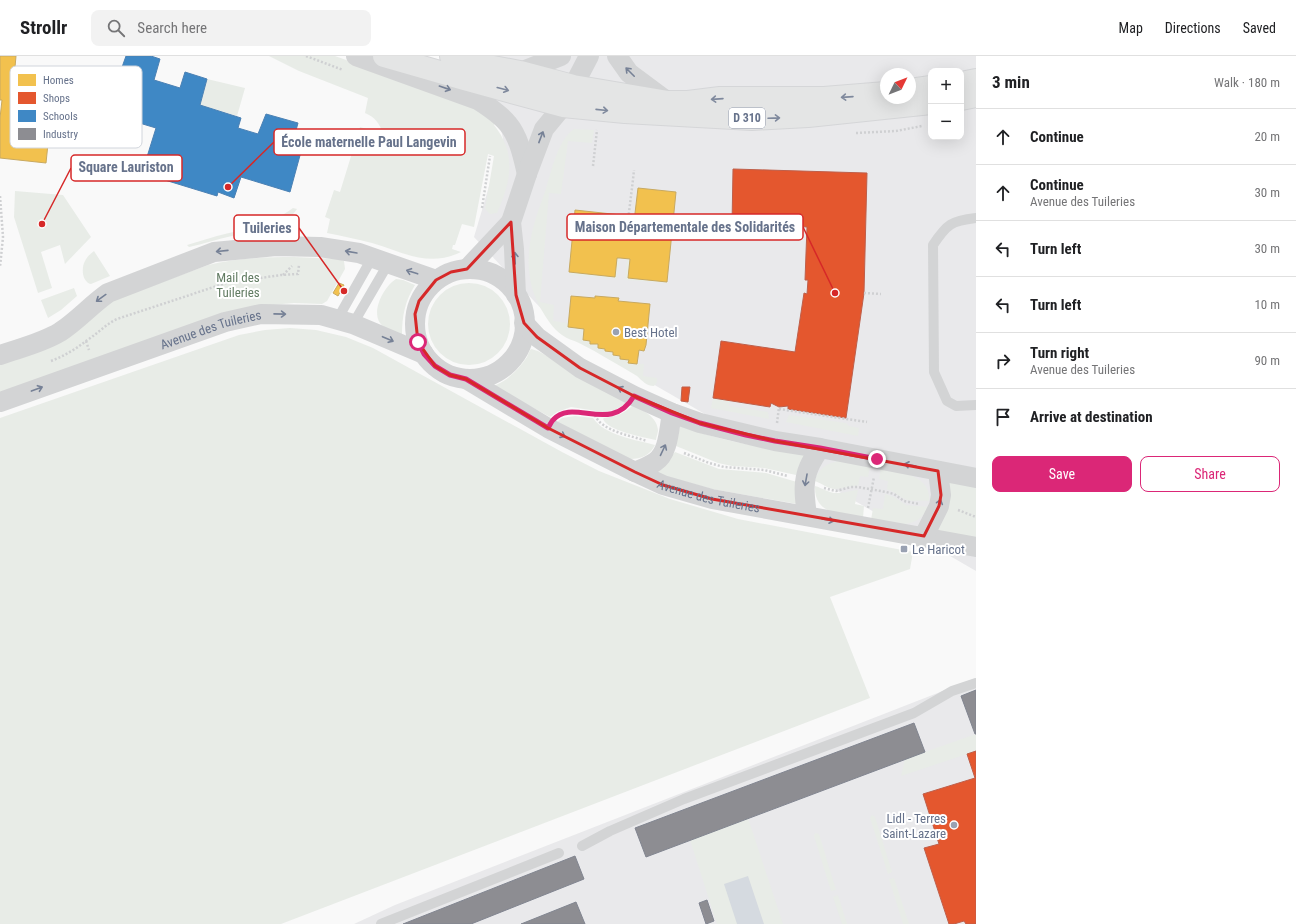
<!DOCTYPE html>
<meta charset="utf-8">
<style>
body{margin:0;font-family:"Roboto Condensed",sans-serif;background:#f2f2f2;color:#202124}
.controls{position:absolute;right:12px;top:12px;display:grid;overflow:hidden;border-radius:8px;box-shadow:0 4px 16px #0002}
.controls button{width:36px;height:36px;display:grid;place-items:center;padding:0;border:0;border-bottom:1px solid #e0e0e0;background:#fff;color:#202124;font:20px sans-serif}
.compass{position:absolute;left:880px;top:12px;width:36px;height:36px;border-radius:50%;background:#fff;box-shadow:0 4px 16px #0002;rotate:47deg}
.stop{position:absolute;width:12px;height:12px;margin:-9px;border:3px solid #db2777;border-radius:50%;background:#fff}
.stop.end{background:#db2777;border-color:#fff;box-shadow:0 1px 4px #0008}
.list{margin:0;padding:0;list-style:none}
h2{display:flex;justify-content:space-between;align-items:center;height:52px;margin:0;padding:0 16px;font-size:17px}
h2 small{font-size:13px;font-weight:400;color:#757577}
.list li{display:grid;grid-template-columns:26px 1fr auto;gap:12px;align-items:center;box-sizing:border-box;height:56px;padding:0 16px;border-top:1px solid #e0e0e0}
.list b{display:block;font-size:15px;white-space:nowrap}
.list p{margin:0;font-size:13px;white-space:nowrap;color:#757577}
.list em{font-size:13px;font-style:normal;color:#757577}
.actions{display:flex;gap:8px;padding:12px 16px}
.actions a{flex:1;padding:9px 0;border:1px solid #db2777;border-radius:8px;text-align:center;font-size:14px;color:#db2777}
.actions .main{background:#db2777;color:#fff}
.icon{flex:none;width:22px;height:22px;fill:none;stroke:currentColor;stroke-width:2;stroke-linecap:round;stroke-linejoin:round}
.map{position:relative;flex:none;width:976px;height:868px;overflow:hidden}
header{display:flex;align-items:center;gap:24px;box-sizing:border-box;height:56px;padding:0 20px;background:#fff;border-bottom:1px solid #e0e0e0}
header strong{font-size:19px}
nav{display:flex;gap:22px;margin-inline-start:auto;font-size:14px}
.search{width:280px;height:36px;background:#f2f2f2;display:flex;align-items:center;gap:10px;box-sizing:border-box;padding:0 14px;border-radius:8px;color:#757577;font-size:15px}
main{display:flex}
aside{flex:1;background:#fff}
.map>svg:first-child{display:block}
.built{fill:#e9e9eb;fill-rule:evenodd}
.green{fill:#e8ece7}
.water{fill:#d5dae0}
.homes{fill:#f2c14e;stroke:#c8a960}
.shops{fill:#e4572e;stroke:#be5f4a}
.schools{fill:#3f88c5;stroke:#4b81b4}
.industry{fill:#8d8d92;stroke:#818590}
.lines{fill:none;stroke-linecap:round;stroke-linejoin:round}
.primary-casing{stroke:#d5d6d8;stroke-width:24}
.path{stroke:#cfd0d2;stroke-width:2.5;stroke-dasharray:2 2;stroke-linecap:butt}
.service{stroke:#d3d4d5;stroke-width:10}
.minor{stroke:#d3d4d5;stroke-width:20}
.primary{stroke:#e4e5e5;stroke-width:22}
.oneway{stroke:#768196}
.oneway2{stroke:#7f899d}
.route{stroke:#db2777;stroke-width:5}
.marked{fill:none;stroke:#d62828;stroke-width:3;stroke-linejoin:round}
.poi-dot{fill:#99a1b2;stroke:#fff;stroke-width:1.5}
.labels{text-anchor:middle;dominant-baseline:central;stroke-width:4;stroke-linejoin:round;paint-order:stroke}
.shield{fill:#fff;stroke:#949cae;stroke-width:1}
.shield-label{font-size:12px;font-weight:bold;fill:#66728b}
.park-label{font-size:13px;fill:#627c63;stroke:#fff}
.street-label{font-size:13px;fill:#66728b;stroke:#fff}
.poi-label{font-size:13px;fill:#66728b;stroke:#fff;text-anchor:start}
.key{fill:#fff;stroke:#d1d5dc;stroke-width:1}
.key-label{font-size:11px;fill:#66728b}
.leader{fill:none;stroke:#d62828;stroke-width:1.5}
.callout-dot{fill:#d62828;stroke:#fff;stroke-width:1.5}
.callout{fill:#fff;stroke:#d62828;stroke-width:1.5}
.callout-label{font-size:14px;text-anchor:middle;font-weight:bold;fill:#66728b}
</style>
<header>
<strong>Strollr</strong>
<div class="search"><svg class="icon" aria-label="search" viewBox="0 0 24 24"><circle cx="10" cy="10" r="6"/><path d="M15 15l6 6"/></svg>Search here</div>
<nav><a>Map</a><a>Directions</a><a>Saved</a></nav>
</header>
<main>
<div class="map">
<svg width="976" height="868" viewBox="0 0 976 868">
<rect width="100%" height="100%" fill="#f9f9f9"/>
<path class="built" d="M 487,0 L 976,0 L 976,515 L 563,276 L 474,181 L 503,83 ZM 931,15 L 961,15 L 961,81 L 931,81 ZM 886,18 L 910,18 L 910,42 L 886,42 Z
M 976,622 L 976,868 L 354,868 L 395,849 Z"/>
<path class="green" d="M 269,0 L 335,0 L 480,52 L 496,63 L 494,69 C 517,98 511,125 497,157 L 490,158 L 485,153 L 494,100 L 488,98 L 474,171 L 462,168 L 455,189 L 453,189 L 452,193 L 461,196 C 428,212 403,196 372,187 C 357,183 342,180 327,177 L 330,163 L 325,161 L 334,134 L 340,136 L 360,71 L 383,78 C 380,68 375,61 365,57 L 368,42 L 299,15 Z
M 207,23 L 245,32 L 237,60 L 200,49 Z
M 574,73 L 594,74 L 592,87 L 568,85 L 561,138 L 549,137 L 540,246 L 554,249 L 553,265 L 568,267 L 568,271 L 584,273 L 590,285 L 590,288 L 598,288 L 598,292 L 605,293 L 605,295 L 613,296 L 613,299 L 620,300 L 620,303 L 629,304 L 628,307 L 644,308 L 643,320 L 657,322 L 657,326 L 654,330 C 647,330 642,325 637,320 C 618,309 599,297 579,287 C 573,284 567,283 562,279 C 553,273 547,263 541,253 C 519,214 530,175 545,136 C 551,117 557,85 574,73 Z
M 15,135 L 63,139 L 91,181 L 65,208 L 60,189 L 41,196 L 52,232 L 38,237 L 14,161 Z
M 293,152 L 297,153 C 282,175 255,174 232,180 C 218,183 203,188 189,191 L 187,189 C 197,186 207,183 217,180 C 244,173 270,169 293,152 Z
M 94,195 L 110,220 L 91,228 C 82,226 81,212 85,205 C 87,201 90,198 94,195 Z
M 294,201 L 339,203 L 344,205 L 345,213 L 327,245 L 322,248 L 294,247 L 271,249 L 0,336 L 0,308 L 106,247 L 208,209 C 236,202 265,201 294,201 Z
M 617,202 L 620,202 L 617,223 L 571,219 L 569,216 Z
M 627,203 L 630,203 L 628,222 L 667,226 L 667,227 L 625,224 Z
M 396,223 L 403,224 L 415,229 C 405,245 402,260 402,279 C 396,277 389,275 384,271 C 368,260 383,231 396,223 Z
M428 268a41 41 0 1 1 82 0a41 41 0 1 1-82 0Z
M 74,232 L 77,240 L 61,254 L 48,262 L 41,244 Z
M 290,272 L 316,274 L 346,281 L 373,292 L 562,396 L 599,415 L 670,443 L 738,463 L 913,496 L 910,513 L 830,541 L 870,642 L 281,868 L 0,868 L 0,362 L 239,279 L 265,274 Z
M 531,293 L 538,295 L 628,346 L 615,354 L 603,356 L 571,351 L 557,356 L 550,361 L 495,331 L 496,329 C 508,324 519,313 527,301 C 528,299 529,295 531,293 Z
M 713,342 L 730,345 L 729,350 L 768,356 L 769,363 L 711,352 Z
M 633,349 C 643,354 657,361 658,374 C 658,377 656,382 656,384 C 643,381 608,375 603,363 L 604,362 C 617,360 624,358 633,349 Z
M 789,359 L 846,367 L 849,370 L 859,372 L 858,380 L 786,366 Z
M 575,360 L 593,362 C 604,379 636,384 655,389 C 650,399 642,403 630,403 L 557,366 L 562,362 Z
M 680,370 C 722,385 762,392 806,398 L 796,419 L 764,412 L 732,410 L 718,407 L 676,390 Z
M 675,396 L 719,413 L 766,417 L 797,426 L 797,448 L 712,433 L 658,418 L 657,415 Z
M 839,405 L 870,411 L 868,421 L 860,420 L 858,430 C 851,429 844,433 836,433 C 828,433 823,428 815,425 C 818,413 827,407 839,405 Z
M 881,412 C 898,416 932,419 929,445 C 921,444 914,446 907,444 C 900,441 894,436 887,433 L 888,425 L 879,423 Z
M 947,426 L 976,431 L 976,482 L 936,475 Z
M 815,430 C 823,432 829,438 839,437 C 846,437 851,434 858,434 L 855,448 L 864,450 L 863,462 C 841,458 814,459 815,430 Z
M 885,438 L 894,441 L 906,449 L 929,451 C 915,476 894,467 871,464 L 873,452 L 883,453 Z
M 976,678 L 976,695 L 901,720 L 905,703 Z
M 872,759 L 875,761 L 892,816 L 888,818 L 870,762 Z
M 748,762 L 783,868 L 717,868 L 690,784 Z
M 815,777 L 819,778 L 836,834 L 831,835 L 814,780 Z
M 894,822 L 909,868 L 903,868 L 889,823 Z
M 838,839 L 847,868 L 842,868 L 833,841 Z"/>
<path class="water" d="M 748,820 L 764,868 L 737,868 L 724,828 Z"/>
<path class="homes" d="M 0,0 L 16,0 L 12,45 L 52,49 L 46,107 L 0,102 L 0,62 L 2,44 L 0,44 Z
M 638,132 L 676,136 L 667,226 L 628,222 L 630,203 L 620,202 L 617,202 L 615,221 L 569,216 L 575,154 L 621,159 L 619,173 L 633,174 Z
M 339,227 L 344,229 L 338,240 L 333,237 Z
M 571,240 L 595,242 L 595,240 L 619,242 L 618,245 L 650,248 L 646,289 L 644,295 L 639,294 L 637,308 L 628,307 L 629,304 L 620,303 L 620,300 L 613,299 L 613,296 L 605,295 L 605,293 L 598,292 L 598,288 L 590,288 L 590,285 L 583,284 L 584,273 L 568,271 Z"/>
<path class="shops" d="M 733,113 L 867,117 L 864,237 L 846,362 L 788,353 L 788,350 L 779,351 L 771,347 L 770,351 L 713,342 L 721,285 L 795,296 L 804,237 L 807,238 L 808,224 L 805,224 L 807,171 L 789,170 L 789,173 L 766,171 L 766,169 L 754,168 L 754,171 L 732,169 Z
M 682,331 L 690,331 L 688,346 L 681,345 Z
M 976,695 L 976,868 L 966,868 L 964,865 L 954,868 L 949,868 L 924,792 L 939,788 L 923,738 L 975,722 L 967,698 Z"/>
<path class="schools" d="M 126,0 L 151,0 L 160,3 L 154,24 L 180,32 L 185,16 L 207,23 L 200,49 L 241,62 L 238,72 L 258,78 L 266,58 L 298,67 L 292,89 L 302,92 L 290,136 L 241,121 L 234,142 L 218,136 L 217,140 L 142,117 L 156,72 L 103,56 L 116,12 L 121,14 Z"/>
<path class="industry" d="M 976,634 L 976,678 L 975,678 L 961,640 Z
M 914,667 L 925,696 L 646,801 L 635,772 Z
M 575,800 L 584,823 L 471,868 L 403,868 Z
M 707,844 L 714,865 L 706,868 L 699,847 Z
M 576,846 L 585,868 L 521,868 Z"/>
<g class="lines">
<defs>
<path id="primary" d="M 384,0 L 464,23 L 563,50 L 625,56 L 752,63 L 808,60 L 931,47
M 451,0 L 482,9 L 520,16 L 573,30 L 668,46 L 688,46 L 720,42 L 824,42 L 886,37
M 961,27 L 976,24
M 910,34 L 931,31
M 961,43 L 976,40"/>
</defs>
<use href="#primary" class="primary-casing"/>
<path class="path" d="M 306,0 L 343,14
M 856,77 L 896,75 L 922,70
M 593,110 L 597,74
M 0,140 L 3,181 L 0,211
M 482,152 L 490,100
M 627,174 C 629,154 632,134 634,114
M 283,219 L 292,210
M 864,237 L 881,238
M 86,285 L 89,294
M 51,305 C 64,300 76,293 86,285 C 97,278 105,269 117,263 L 226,227 L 281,219 L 298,218 L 299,209
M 779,353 L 867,366
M 563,358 C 575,355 584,358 595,359 C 604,359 613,357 621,355
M 595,359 C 601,375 632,380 647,385
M 777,367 L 779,351
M 684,397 L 709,407 L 724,411 L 764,414 L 788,420
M 824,432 L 836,435 L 851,431 L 858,431 L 886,436 L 894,438 L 904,445 L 919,448
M 868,452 L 874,421
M 958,454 L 976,461"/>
<path class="service" d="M 976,162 C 951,165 947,168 933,189 L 934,316 L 947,345 L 956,350 L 976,349
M 337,264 L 372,202
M 353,268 L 388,208
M 582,790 L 610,775 L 684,743 L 914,657 L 952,635 L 976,627
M 381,868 L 559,797"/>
<g class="minor">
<path d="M 356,0 L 478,44 C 489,51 500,58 508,68 C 519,81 523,101 527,118"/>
<path d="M 617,0 L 629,17 L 668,46"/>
<path d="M 520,16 L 561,0"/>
<path d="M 467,213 L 511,166"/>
<circle cx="470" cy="268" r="55"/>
<path d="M 516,239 L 514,193 L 511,166 L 527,118 L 544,73 L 563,50 L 589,0"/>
<path d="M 524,267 L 537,281 L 580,312 L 634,340 L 672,357 L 700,367 L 775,385 L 820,392 L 976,422"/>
<path d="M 0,299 C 20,292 42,287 60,276 C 77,265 91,249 108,237 L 214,196 L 276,190 L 320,191 L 359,197 L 436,224"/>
<path id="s1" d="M 466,323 L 548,372 L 635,416 L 663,429 L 712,443 L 976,491"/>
<path id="s2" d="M 0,346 L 225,266 L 261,258 L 321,259 L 353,268 L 424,298"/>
<path d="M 635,416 C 641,413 649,410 655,406 C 669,397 669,372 672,357"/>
<path d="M 807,460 C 805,443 802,427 809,411 C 812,404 816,398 820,392"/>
<path d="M 924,480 L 939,450 L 941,439 L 938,415"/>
</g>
<use href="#primary" class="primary"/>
</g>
<defs><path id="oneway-shaft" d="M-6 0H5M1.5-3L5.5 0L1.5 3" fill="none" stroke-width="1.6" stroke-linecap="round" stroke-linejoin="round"/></defs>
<g class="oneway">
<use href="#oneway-shaft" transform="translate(630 16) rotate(-135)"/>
<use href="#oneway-shaft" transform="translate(445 32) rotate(19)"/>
<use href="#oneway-shaft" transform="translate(541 81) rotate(-69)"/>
<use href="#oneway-shaft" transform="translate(222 195) rotate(174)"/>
<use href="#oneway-shaft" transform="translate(351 196) rotate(-170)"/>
<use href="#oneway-shaft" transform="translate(515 202) rotate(-92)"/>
<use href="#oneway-shaft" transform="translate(412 216) rotate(-162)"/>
<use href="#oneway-shaft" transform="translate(101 242) rotate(144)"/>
<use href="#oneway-shaft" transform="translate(280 258) rotate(1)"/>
<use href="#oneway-shaft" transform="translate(388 283) rotate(23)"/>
<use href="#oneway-shaft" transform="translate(37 333) rotate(-20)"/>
<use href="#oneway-shaft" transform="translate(623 334) rotate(-153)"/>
<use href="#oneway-shaft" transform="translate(560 378) rotate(27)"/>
<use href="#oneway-shaft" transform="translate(663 394) rotate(-65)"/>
<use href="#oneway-shaft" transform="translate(910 409) rotate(-169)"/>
<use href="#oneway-shaft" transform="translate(806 424) rotate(100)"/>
<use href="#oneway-shaft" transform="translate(939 449) rotate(-73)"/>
<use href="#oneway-shaft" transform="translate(828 464) rotate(10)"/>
</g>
<g class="oneway2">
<use href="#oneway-shaft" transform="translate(503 33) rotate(15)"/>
<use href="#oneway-shaft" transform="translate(847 41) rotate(176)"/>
<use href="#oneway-shaft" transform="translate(717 43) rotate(176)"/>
<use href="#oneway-shaft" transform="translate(602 54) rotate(6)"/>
<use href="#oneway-shaft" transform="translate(774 62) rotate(-2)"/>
</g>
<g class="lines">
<path class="route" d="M 418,286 L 424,298 L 435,310 L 450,319 L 466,323 L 548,372 C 550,369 551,366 553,364 C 573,341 611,379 634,340 L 672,357 L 700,367 L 746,379 L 775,385 L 820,392 L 877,403"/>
</g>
<path class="marked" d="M 511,166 L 516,239 L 524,267 L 537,281 L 580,312 L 634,340 L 700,367 L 775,385 L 938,415 L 941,439 L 939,450 L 924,480 L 712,443 L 663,429 L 635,416 L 548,372 L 466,323 L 450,319 L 435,310 L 418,286 L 415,258 L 419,245 L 436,224 L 451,216 L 467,213 Z"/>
<g class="poi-dot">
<circle cx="616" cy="276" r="4"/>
<rect x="900" y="489" width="8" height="8" rx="2"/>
<circle cx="954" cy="769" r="4"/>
</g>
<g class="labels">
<rect class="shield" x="729" y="52" width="36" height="20" rx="3"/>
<g class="shield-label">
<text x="747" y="62">D 310</text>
</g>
<g class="park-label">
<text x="238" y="221">Mail des<tspan x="238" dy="15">Tuileries</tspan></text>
</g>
<g class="street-label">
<text stroke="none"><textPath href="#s2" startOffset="223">Avenue des Tuileries</textPath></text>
<text stroke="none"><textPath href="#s1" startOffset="271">Avenue des Tuileries</textPath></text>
</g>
<g class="poi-label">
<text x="624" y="276">Best Hotel</text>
<text x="912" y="493">Le Haricot</text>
<text x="946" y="762" text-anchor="end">Lidl - Terres<tspan x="946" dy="15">Saint-Lazare</tspan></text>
</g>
</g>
<rect x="10" y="10" width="132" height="82" rx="6" class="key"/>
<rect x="18" y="18" width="18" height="12" fill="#f2c14e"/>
<rect x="18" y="36" width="18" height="12" fill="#e4572e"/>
<rect x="18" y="54" width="18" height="12" fill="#3f88c5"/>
<rect x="18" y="72" width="18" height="12" fill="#8d8d92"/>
<g class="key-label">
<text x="43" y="28">Homes</text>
<text x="43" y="46">Shops</text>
<text x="43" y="64">Schools</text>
<text x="43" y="82">Industry</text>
</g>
<path class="leader" d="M228 131L274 86M42 168L71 112M835 237L803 171M344 235L299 172"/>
<g class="callout-dot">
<circle cx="228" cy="131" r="4"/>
<circle cx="42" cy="168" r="4"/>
<circle cx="835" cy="237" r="4"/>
<circle cx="344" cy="235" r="4"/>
</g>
<g class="callout">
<rect x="274" y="73" width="191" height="26" rx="4"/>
<rect x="71" y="99" width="111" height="26" rx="4"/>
<rect x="567" y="158" width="236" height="26" rx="4"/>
<rect x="234" y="159" width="65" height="26" rx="4"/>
</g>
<g class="callout-label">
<text x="369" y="91">École maternelle Paul Langevin</text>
<text x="126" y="116">Square Lauriston</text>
<text x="685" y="176">Maison Départementale des Solidarités</text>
<text x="267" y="177">Tuileries</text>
</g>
</svg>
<div class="controls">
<button>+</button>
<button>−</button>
</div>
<svg class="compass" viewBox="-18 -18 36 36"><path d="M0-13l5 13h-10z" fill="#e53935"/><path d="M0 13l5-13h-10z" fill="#757577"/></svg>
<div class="stop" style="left:418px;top:286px"></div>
<div class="stop end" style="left:877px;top:403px"></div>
</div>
<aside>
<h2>3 min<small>Walk · 180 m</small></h2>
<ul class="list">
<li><svg class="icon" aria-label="ahead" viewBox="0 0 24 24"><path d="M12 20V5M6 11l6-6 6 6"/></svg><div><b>Continue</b></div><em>20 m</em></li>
<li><svg class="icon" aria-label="ahead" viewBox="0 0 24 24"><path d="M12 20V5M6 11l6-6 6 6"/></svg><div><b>Continue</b><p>Avenue des Tuileries</p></div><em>30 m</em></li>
<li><svg class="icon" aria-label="left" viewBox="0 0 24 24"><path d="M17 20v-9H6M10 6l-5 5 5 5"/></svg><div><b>Turn left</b></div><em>30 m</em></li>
<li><svg class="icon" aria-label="left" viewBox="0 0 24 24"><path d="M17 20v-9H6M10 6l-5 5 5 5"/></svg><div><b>Turn left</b></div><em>10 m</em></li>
<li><svg class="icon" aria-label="right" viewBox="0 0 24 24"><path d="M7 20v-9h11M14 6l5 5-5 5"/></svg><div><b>Turn right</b><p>Avenue des Tuileries</p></div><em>90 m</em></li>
<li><svg class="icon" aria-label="arrive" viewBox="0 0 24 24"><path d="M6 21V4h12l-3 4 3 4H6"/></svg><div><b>Arrive at destination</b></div></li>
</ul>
<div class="actions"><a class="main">Save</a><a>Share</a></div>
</aside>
</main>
